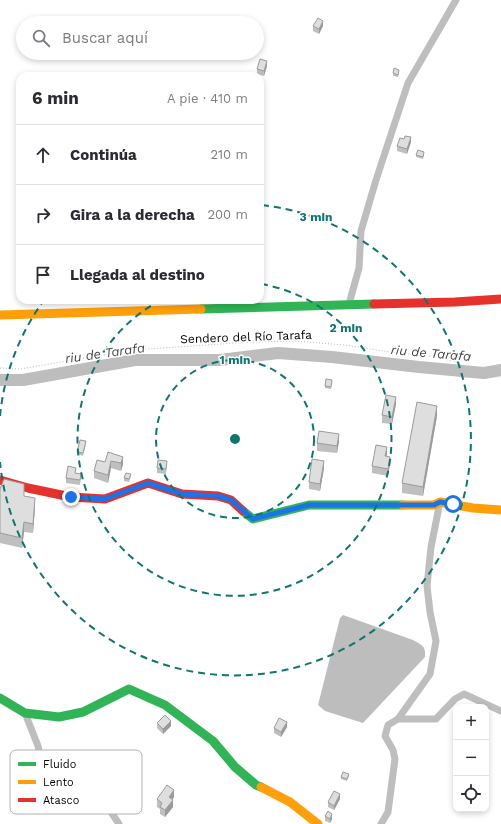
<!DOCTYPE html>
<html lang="es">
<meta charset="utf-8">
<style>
body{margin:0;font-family:"Work Sans",sans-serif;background:#f7f7f7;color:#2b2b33}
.controls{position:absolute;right:12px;bottom:12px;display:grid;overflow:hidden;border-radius:8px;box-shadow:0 2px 6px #0003}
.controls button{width:36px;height:36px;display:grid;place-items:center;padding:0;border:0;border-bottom:1px solid #e1e1e2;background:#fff;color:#2b2b33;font:20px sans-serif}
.stop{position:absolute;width:12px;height:12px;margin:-9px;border:3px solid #1a73e8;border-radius:50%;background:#fff}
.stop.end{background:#1a73e8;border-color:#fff;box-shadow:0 1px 4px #0008}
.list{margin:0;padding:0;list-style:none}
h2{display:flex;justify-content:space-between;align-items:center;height:52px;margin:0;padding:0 16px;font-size:17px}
h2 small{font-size:13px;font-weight:400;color:#7c7c81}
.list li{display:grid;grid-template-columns:26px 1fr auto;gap:12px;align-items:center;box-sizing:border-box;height:60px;padding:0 16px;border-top:1px solid #e1e1e2}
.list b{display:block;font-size:15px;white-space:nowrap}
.list em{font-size:13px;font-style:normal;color:#7c7c81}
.icon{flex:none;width:22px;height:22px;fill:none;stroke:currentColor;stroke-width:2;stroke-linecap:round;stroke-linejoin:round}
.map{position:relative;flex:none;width:501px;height:824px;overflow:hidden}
.search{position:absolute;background:#fff;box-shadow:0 2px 6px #0003;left:16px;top:16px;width:248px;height:44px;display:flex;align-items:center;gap:10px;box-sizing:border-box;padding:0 14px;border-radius:22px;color:#7c7c81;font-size:15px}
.panel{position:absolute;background:#fff;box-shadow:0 2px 6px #0003;left:16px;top:72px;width:248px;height:232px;border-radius:12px}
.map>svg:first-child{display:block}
.water{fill:#bdbdbd}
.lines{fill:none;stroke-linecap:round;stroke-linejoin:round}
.river{stroke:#bdbdbd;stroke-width:12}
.path{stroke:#b9b9b9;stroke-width:1;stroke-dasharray:1 2;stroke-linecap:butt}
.street{stroke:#bebebe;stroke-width:7}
.fast{stroke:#30b455;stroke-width:9}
.slow{stroke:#ff9f0a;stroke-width:9}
.jam{stroke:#e5322d;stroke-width:9}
.wall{fill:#bfbfbf}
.shaded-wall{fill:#9b9b9b}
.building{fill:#dedede;stroke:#9b9b9b}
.route{stroke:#1a73e8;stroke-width:5}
.ring{fill:none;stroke:#0f766e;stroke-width:2;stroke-dasharray:7 5}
.labels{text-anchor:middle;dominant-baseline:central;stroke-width:3;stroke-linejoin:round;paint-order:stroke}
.street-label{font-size:12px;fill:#000;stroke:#fff}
.water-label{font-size:13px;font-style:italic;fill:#424242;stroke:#fff}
.key{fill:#fff;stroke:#b2b2b2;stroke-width:1}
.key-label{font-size:11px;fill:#000}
.centre{fill:#0f766e;stroke:#fff;stroke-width:2}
.ring-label{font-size:12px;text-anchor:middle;font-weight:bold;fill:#0f766e;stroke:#fff;stroke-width:3;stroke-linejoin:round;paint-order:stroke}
</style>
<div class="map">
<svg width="501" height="824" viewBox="0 0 501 824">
<rect width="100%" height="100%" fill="#fff"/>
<path class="water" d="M 343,615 L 413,640 C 422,645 426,646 425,657 L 363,723 L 325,711 L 318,705 L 340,618 Z"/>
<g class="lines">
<path class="river" d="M 0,380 L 23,380 L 135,360 L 220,360 L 278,353 L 332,357 L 419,367 L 484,373 L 501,370"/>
<path class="path" d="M 0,368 L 20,369 L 133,350 L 251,342 L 294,341 L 345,345 L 383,351 L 436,357 L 460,363 L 459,377 L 501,377"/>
<path class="street" d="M 349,304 L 359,268 L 361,231 L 376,180 L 408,83 L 456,0
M 25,713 L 38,746 L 43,769 L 45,772 L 54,780 L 70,790 L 102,804 L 109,809 L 119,824
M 398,719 L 430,674 L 436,641 L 430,612 L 427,586 L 431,547 L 440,502
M 381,824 L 388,812 L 395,759 L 393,750 L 385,736 L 388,725 L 398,719 L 436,719 L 455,699 L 464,694 L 501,711"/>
<path class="fast" d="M 201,309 L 374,304
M 243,511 L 253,519 L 309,505 L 403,505
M 0,698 L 25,713 L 59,717 L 83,712 L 129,689 L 165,705 L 213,741 L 235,767 L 256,785 L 261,787"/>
<path class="slow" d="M 0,315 L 201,309
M 403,505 L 434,505 L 440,502 L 473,508 L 501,510
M 261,787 L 290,802 L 318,824"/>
<path class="jam" d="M 374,304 L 455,302 L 501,299
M 0,480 L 28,488 L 71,497 L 105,499 L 148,483 L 182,494 L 218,496 L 231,500 L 243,511"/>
</g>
<path class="wall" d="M 313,26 L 323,26 L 319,34 L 313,31 Z
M 267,66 L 264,76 L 257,74 L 257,69 Z
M 399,72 L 398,77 L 393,76 L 393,73 Z
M 411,142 L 407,154 L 397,151 L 397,146 Z
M 424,154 L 423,159 L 416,157 L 416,155 Z
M 260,270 L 262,275 L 261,285 L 260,285 Z
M 332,382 L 331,389 L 325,388 L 325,386 Z
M 396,404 L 392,424 L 382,423 L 382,415 Z
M 437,416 L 423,496 L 402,493 L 402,483 Z
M 339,441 L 337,453 L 317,451 L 317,443 Z
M 86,444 L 83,456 L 77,454 L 77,452 Z
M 108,452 L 123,464 L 121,471 L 111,468 L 108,483 L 94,478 L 94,471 L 105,462 Z
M 387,454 L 387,456 L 390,464 L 388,476 L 372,473 L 372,466 Z
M 167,466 L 166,474 L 157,473 L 157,468 Z
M 324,468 L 320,491 L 309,489 L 309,482 Z
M 76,473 L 81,478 L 80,485 L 66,483 L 66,478 Z
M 131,476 L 129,482 L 124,481 L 124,478 Z
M 0,489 L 24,496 L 35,507 L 33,533 L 24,532 L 22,548 L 0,543 Z
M 157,723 L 171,726 L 163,734 L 157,728 Z
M 287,727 L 281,737 L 274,733 L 274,728 Z
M 349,776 L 347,781 L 341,779 L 341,777 Z
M 174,797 L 173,799 L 173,807 L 165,817 L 160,814 L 160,809 L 157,807 L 157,799 Z
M 340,799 L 334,810 L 328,807 L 328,802 Z
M 325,816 L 332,819 L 330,823 L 325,821 Z"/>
<path class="shaded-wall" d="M 323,21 L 323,26 L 319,34 L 319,29 Z
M 267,61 L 267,66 L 264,76 L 264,71 Z
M 411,137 L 411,142 L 407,154 L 407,149 Z
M 396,397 L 396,404 L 392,424 L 392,417 Z
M 437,406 L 437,416 L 423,496 L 423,487 Z
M 339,434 L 339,441 L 337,453 L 337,446 Z
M 387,447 L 387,454 L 385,463 L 385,456 Z
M 123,457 L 123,464 L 121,471 L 121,463 Z
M 390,457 L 390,464 L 388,476 L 388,469 Z
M 111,461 L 111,468 L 108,483 L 108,475 Z
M 324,461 L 324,468 L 320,491 L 320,484 Z
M 35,498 L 35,507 L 33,533 L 33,524 Z
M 24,522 L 24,532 L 22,548 L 22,538 Z
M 171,721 L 171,726 L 163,734 L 163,729 Z
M 287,722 L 287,727 L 281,737 L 281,732 Z
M 174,790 L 174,797 L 169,804 L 169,797 Z
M 340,794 L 340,799 L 334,810 L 334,806 Z
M 173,800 L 173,807 L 165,817 L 165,810 Z
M 332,814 L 332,819 L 330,823 L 330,819 Z"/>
<path class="building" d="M 318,18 L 323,21 L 319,29 L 313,26 Z
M 260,59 L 267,61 L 264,71 L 257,69 Z
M 394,68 L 399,70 L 398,75 L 393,73 Z
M 405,136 L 411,137 L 407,149 L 397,146 L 400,138 L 404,139 Z
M 418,150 L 424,152 L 423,157 L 416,155 Z
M 260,270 L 262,270 L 261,281 L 260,280 Z
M 326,379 L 332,380 L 331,387 L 325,386 Z
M 386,395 L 396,397 L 392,417 L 382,415 Z
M 417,402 L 437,406 L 423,487 L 402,483 Z
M 319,431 L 339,434 L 337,446 L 317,443 Z
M 80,440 L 86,441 L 83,453 L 77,452 Z
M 376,445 L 387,447 L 385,456 L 390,457 L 388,469 L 372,466 Z
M 108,452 L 123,457 L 121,463 L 111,461 L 108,475 L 94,471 L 97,460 L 105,462 Z
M 312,459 L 324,461 L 320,484 L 309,482 Z
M 158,460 L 167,461 L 166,469 L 157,468 Z
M 68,466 L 76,468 L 75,473 L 81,474 L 80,480 L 66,478 Z
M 126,473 L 131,474 L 129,479 L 124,478 Z
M 4,479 L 24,484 L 24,496 L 35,498 L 33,524 L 24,522 L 22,538 L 0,533 L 0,489 Z
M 165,715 L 171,721 L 163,729 L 157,723 Z
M 279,718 L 287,722 L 281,732 L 274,728 Z
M 343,772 L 349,774 L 347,779 L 341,777 Z
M 167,785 L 174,790 L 169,797 L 173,800 L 165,810 L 160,807 L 162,803 L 157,799 Z
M 334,791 L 340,794 L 334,806 L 328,802 Z
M 328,811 L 332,814 L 330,819 L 325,816 Z"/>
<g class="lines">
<path class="route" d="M 71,497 L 105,499 L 148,483 L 182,494 L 218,496 L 231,500 L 253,519 L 309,505 L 434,505 L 440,502 L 453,504"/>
</g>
<g class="ring">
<circle cx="235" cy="439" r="79"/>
<path d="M261 284A157 157 0 1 1 161 300"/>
<path d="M0 416A236 236 0 0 1 44 300M262 205A236 236 0 1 1 0 462"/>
</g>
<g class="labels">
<g class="street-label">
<text transform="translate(246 337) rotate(-2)">Sendero del Río Tarafa</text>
</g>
<g class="water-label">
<text transform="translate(105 353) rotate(-8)">riu de Tarafa</text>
<text transform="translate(431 353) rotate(5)">riu de Tarafa</text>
</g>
</g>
<rect x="10" y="750" width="132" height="64" rx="6" class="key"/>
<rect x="18" y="762" width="18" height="4" fill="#30b455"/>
<rect x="18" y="780" width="18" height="4" fill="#ff9f0a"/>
<rect x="18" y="798" width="18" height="4" fill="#e5322d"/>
<g class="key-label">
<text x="43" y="768">Fluido</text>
<text x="43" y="786">Lento</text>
<text x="43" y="804">Atasco</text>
</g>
<circle cx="235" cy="439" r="6" class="centre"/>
<g class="ring-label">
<text x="316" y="221">3 min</text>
<text x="346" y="332">2 min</text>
<text x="235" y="364">1 min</text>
</g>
</svg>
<div class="controls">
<button>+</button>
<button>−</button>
<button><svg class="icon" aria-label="locate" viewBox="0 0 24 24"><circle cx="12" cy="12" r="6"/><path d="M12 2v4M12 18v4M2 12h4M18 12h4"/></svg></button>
</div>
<div class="stop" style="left:453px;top:504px"></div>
<div class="stop end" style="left:71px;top:497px"></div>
<div class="search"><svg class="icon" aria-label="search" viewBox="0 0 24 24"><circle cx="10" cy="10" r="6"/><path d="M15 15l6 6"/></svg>Buscar aquí</div>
<section class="panel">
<h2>6 min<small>A pie · 410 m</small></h2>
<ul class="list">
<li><svg class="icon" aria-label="ahead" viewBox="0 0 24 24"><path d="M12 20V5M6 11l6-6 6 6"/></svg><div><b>Continúa</b></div><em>210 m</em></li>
<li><svg class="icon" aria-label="right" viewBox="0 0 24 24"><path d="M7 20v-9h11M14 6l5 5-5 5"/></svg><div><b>Gira a la derecha</b></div><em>200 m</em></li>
<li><svg class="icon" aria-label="arrive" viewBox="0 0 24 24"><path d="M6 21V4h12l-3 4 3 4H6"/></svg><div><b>Llegada al destino</b></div></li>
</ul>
</section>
</div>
